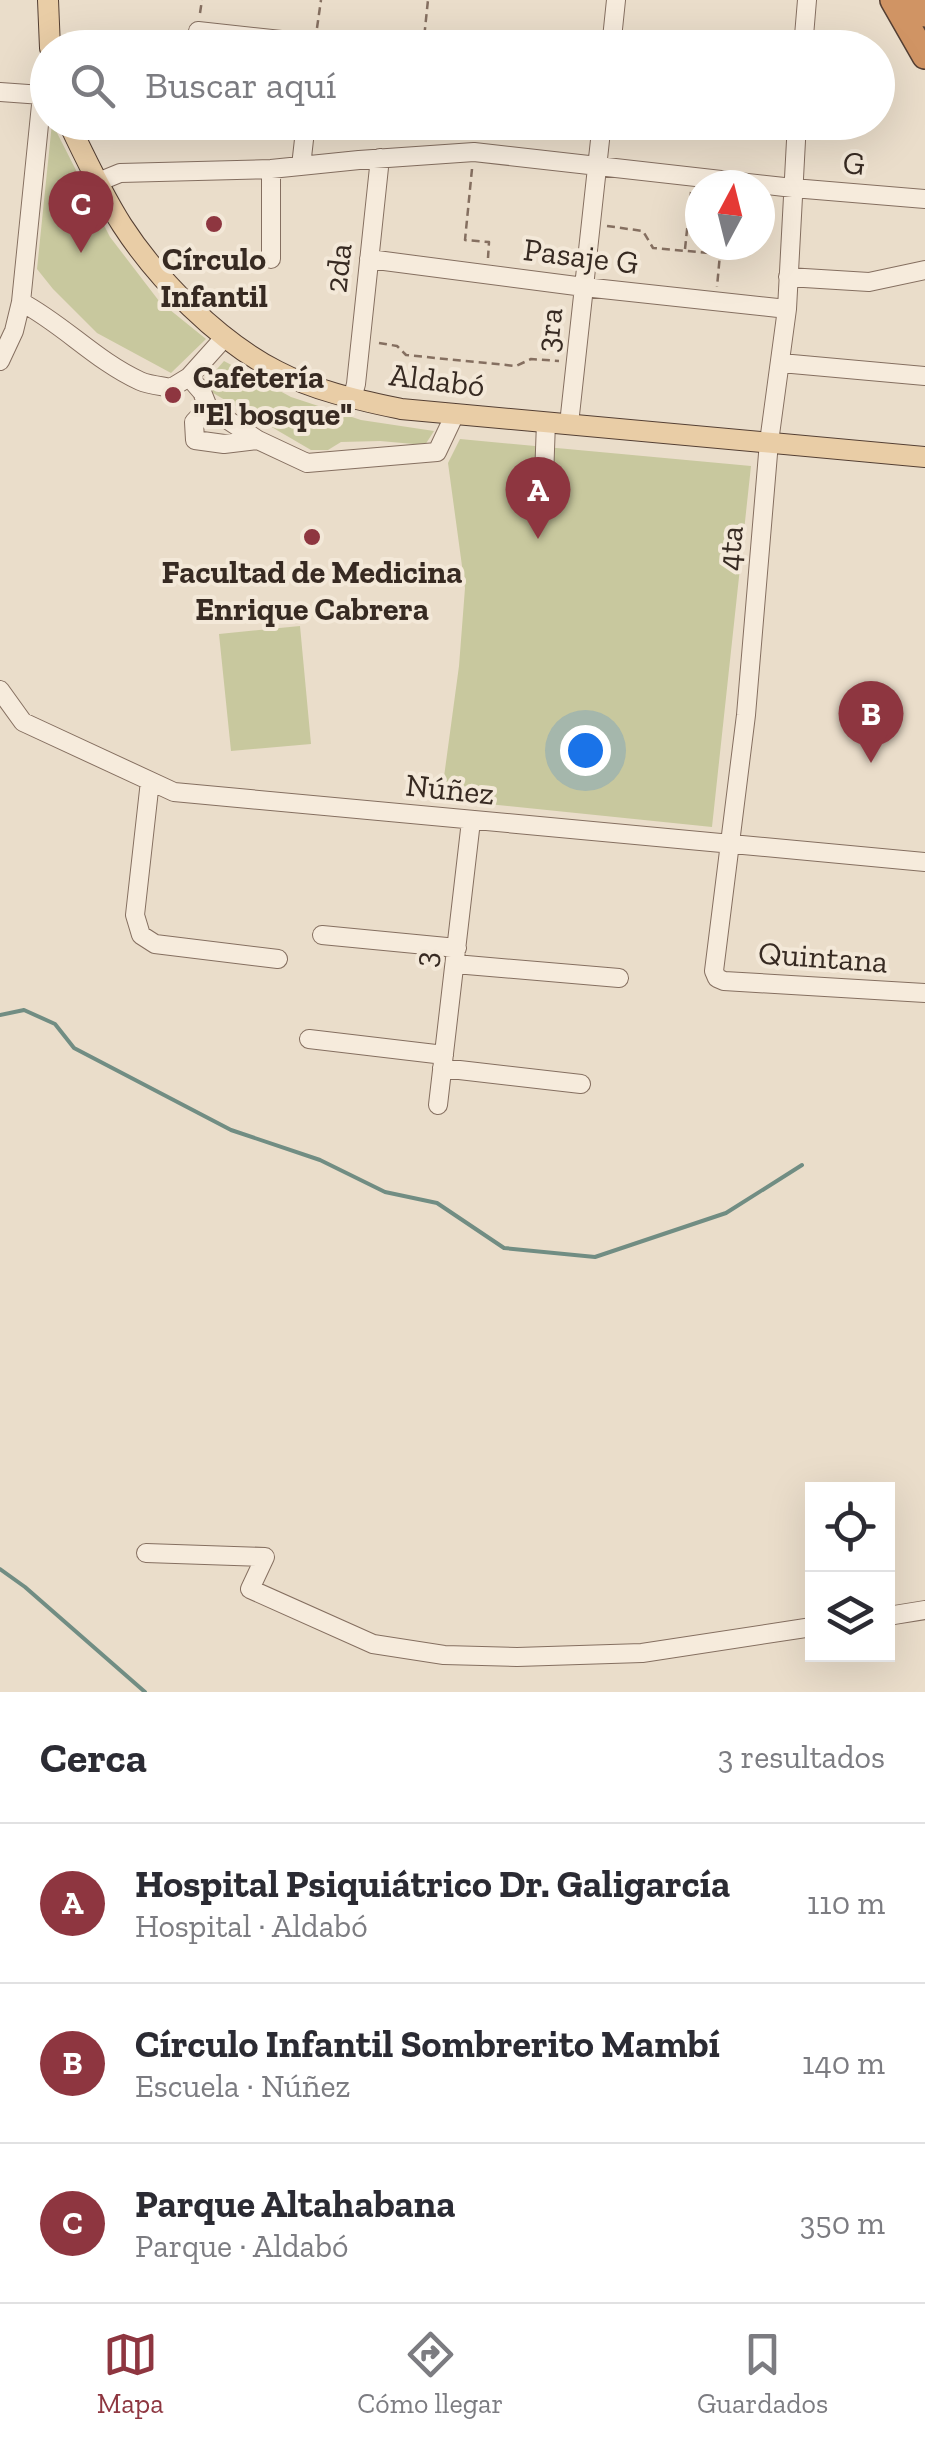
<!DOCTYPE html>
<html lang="es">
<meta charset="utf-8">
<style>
body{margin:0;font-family:"Zilla Slab",serif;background:#f7f7f7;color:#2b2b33}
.controls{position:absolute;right:30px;bottom:30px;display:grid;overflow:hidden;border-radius:0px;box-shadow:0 10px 40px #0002}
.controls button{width:90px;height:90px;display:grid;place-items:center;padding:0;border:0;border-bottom:2px solid #e1e1e2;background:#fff;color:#2b2b33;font:50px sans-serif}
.compass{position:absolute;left:685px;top:170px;width:90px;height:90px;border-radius:50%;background:#fff;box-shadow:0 10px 40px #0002;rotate:7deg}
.you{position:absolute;left:585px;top:750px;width:35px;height:35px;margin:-25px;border:8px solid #fff;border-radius:50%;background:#1a73e8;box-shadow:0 0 0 15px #1a73e833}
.badge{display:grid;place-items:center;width:65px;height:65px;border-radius:50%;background:#8e3640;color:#fff;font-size:32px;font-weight:700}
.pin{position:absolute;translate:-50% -82px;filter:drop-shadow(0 2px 5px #0008)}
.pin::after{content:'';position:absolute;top:52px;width:35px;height:30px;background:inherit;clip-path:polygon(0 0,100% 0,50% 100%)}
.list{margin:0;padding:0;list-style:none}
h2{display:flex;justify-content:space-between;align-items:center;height:130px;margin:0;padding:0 40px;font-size:42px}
h2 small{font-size:32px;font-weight:400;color:#7c7c81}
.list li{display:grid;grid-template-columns:65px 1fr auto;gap:30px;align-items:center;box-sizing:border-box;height:160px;padding:0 40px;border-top:2px solid #e1e1e2}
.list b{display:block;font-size:38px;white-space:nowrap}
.list p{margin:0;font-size:32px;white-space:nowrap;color:#7c7c81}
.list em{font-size:32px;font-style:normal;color:#7c7c81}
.icon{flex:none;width:55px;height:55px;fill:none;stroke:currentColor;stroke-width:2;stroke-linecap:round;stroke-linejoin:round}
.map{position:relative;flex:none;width:925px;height:1692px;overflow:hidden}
.search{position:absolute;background:#fff;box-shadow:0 10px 40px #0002;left:30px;right:30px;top:30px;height:110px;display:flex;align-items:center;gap:25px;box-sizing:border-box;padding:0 35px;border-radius:55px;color:#7c7c81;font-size:38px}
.sheet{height:610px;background:#fff}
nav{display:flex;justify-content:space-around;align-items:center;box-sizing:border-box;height:140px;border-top:2px solid #e1e1e2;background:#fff;font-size:28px;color:#7c7c81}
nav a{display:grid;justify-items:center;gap:5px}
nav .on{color:#8e3640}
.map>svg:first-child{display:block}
.green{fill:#c8c89e}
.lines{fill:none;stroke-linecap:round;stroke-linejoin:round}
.stream{stroke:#718d83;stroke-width:4}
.minor-casing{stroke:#856f60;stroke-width:20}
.major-casing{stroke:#543f33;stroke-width:22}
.highway-casing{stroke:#543f33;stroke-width:28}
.path{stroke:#856f60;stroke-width:2.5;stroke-dasharray:8 5;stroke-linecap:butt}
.minor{stroke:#f6ebdc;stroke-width:18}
.major{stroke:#e9cda6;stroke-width:20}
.highway{stroke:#d09464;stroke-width:25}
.poi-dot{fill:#8e3640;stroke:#f3e8d8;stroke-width:4}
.labels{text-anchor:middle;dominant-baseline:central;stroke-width:8;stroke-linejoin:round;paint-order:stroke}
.street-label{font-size:32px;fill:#372a22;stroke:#f3e8d8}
.poi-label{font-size:32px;font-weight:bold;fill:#372a22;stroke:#f3e8d8}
</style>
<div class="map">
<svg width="925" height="1692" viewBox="0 0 925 1692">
<rect width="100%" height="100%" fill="#eaddca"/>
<path class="green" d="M 52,123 L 110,237 L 159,301 L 206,339 L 171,373 L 97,333 L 53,289 L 37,269 Z
M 224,361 L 291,397 L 361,420 L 434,431 L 425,445 L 380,441 L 341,442 L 328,450 L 311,450 L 213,393 L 210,377 Z
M 460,439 L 751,466 L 712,827 L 441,799 L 459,666 L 465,588 L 448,463 Z
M 300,626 L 311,744 L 231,751 L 219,634 Z"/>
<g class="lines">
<path class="stream" d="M 0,1015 L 24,1010 L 55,1024 L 74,1048 L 231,1130 L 320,1160 L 385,1192 L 437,1203 L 504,1248 L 595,1257 L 726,1213 L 802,1165
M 0,1569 L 25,1587 L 145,1692"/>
<defs>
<path id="minor" d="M 198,31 L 356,48
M 611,48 L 616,0
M 803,48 L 807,0
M 0,92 L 42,95 L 48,93
M 797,122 L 787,309 L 769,442 L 746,715 L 714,971 L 717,978 L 724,981 L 925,993
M 301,166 L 306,122
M 98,182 L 120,173 L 271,169 L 359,160 L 474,152 L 793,188 L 925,199
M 271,259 L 271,169
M 369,259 L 584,287 L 787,309
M 788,277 L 869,282 L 925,270
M 21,302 C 63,324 96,361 140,381 C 149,385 161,386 171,388 L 189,377 L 224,338
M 0,361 L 14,331 L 21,302 L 42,95 L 48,75
M 781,363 L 925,376
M 189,377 L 202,392 L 208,407 L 194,422 L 195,440 L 224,444 L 258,440 L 208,407
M 352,399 L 356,384 L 380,158
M 569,424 L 602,122
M 258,440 L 307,463 L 437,452 L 455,414
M 544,478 L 546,422
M 0,690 L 23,722 L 174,792 L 925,862
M 150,781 L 135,915 L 141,935 L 155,944 L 278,959
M 322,935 L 457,948
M 455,964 L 619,978
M 309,1039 L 444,1055
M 442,1068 L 581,1084
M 438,1105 L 471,821
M 146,1553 L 265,1557 L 250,1589 L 373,1644 L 444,1655 L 517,1657 L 642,1653 L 812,1627
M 888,1616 L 925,1610"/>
<path id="major" d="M 48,0 L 50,48
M 68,122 C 85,157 101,192 122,225 C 157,279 218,341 277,371 C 315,391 359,400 401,409 L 925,457"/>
<path id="highway" d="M 893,0 L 925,56
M 917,0 L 925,14"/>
</defs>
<use href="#minor" class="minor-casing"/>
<use href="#major" class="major-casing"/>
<use href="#highway" class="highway-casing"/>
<path class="path" d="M 200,13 L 202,0
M 317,28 L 321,0
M 628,44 L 665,48
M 423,48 L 428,0
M 447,122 L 454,131 L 453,139
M 472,169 L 465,240 L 489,242 L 488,258
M 607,226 L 643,231 L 653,248 L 720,254 L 717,287
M 685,249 L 691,192
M 379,343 L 397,346 L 406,355 L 516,366 L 531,359 L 559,361"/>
<use href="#minor" class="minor"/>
<use href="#major" class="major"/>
<use href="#highway" class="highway"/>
</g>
<g class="poi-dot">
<circle cx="214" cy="224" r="10"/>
<circle cx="173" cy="395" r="10"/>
<circle cx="312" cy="537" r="10"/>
</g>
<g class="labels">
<g class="street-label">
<text transform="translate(854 163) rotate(5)">G</text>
<text transform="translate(581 256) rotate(7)">Pasaje G</text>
<text transform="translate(338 268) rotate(-84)">2da</text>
<text transform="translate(549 330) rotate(-84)">3ra</text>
<text transform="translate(437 380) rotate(7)">Aldabó</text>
<text transform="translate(730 548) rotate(-85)">4ta</text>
<text transform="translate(450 789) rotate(6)">Núñez</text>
<text transform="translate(823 957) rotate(4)">Quintana</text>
<text transform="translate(425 959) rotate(-83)">3</text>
</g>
<g class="poi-label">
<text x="214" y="259">Círculo<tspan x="214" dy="37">Infantil</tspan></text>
<text x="193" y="377" text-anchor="start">Cafetería<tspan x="193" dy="37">"El bosque"</tspan></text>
<text x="312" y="572">Facultad de Medicina<tspan x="312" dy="37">Enrique Cabrera</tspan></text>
</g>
</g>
</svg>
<div class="controls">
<button><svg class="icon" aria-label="locate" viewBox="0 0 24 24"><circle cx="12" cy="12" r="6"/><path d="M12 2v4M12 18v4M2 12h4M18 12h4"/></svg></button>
<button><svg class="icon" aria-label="layers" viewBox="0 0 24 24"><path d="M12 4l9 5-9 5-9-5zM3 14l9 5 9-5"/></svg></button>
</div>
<svg class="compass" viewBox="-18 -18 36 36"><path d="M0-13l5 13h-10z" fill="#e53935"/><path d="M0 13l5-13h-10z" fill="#7c7c81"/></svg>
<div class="you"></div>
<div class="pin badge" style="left:538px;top:539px">A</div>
<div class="pin badge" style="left:871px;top:763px">B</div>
<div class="pin badge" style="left:81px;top:253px">C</div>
<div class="search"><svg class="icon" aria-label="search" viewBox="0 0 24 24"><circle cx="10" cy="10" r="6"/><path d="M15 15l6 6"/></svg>Buscar aquí</div>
</div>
<section class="sheet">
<h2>Cerca<small>3 resultados</small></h2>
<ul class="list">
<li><span class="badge">A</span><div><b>Hospital Psiquiátrico Dr. Galigarcía</b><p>Hospital · Aldabó</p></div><em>110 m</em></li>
<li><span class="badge">B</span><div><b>Círculo Infantil Sombrerito Mambí</b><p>Escuela · Núñez</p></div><em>140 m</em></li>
<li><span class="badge">C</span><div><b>Parque Altahabana</b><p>Parque · Aldabó</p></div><em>350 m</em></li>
</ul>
</section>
<nav>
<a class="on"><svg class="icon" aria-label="map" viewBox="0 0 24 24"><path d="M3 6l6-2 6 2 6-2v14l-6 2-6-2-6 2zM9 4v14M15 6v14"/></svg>Mapa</a>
<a><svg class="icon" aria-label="directions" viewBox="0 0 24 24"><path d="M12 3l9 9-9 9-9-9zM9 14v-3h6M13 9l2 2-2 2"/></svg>Cómo llegar</a>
<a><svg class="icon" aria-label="saved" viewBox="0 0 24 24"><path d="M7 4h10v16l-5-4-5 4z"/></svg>Guardados</a>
</nav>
